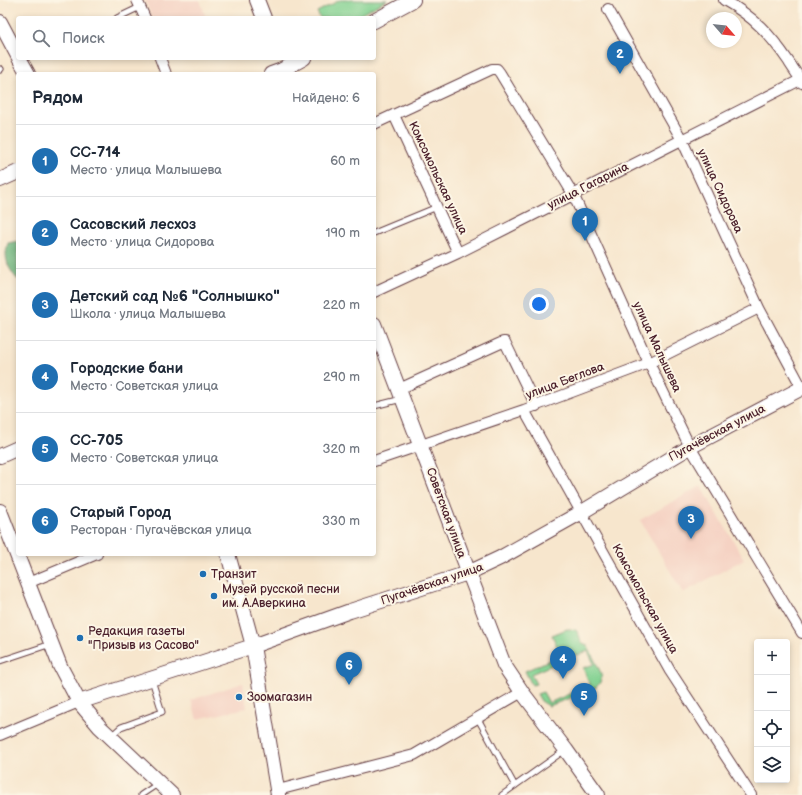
<!DOCTYPE html>
<html lang="ru">
<meta charset="utf-8">
<style>
body{margin:0;font-family:"Balsamiq Sans",sans-serif;background:#f6f6f7;color:#1f2937}
.controls{position:absolute;right:12px;bottom:12px;display:grid;overflow:hidden;border-radius:4px;box-shadow:0 2px 6px #0003}
.controls button{width:36px;height:36px;display:grid;place-items:center;padding:0;border:0;border-bottom:1px solid #e0e1e3;background:#fff;color:#1f2937;font:20px sans-serif}
.compass{position:absolute;left:706px;top:12px;width:36px;height:36px;border-radius:50%;background:#fff;box-shadow:0 2px 6px #0003;rotate:118deg}
.you{position:absolute;left:539px;top:304px;width:14px;height:14px;margin:-10px;border:3px solid #fff;border-radius:50%;background:#1a73e8;box-shadow:0 0 0 6px #1a73e833}
.badge{display:grid;place-items:center;width:26px;height:26px;border-radius:50%;background:#1f6fb2;color:#fff;font-size:13px;font-weight:700}
.pin{position:absolute;translate:-50% -33px;filter:drop-shadow(0 1px 2px #0008)}
.pin::after{content:'';position:absolute;top:21px;width:14px;height:12px;background:inherit;clip-path:polygon(0 0,100% 0,50% 100%)}
.list{margin:0;padding:0;list-style:none}
h2{display:flex;justify-content:space-between;align-items:center;height:52px;margin:0;padding:0 16px;font-size:17px}
h2 small{font-size:13px;font-weight:400;color:#747a83}
.list li{display:grid;grid-template-columns:26px 1fr auto;gap:12px;align-items:center;box-sizing:border-box;height:72px;padding:0 16px;border-top:1px solid #e0e1e3}
.list b{display:block;font-size:15px;white-space:nowrap}
.list p{margin:0;font-size:13px;white-space:nowrap;color:#747a83}
.list em{font-size:13px;font-style:normal;color:#747a83}
.icon{flex:none;width:22px;height:22px;fill:none;stroke:currentColor;stroke-width:2;stroke-linecap:round;stroke-linejoin:round}
.map{position:relative;flex:none;width:802px;height:795px;overflow:hidden}
.search{position:absolute;background:#fff;box-shadow:0 2px 6px #0003;left:16px;top:16px;width:360px;height:44px;display:flex;align-items:center;gap:10px;box-sizing:border-box;padding:0 14px;border-radius:4px;color:#747a83;font-size:15px}
.panel{position:absolute;background:#fff;box-shadow:0 2px 6px #0003;left:16px;top:72px;width:360px;height:484px;border-radius:4px}
.map>svg:first-child{display:block}
.built{fill:#f5d2c3}
.green{fill:#83d292;stroke:#66785e}
.forest{fill:#6ab47c;stroke:#5a6a54}
.lines{fill:none;stroke-linecap:round;stroke-linejoin:round}
.lane-casing{stroke:#643d43;stroke-width:7}
.street-casing{stroke:#643d43;stroke-width:12}
.secondary-casing{stroke:#643d43;stroke-width:16}
.lane{stroke:#fff;stroke-width:5}
.street{stroke:#fff;stroke-width:10}
.secondary{stroke:#fff;stroke-width:14}
.poi-dot{fill:#1f6fb2;stroke:#fcf5e5;stroke-width:1.5}
.labels{text-anchor:middle;dominant-baseline:central;stroke-width:4;stroke-linejoin:round;paint-order:stroke}
.street-label{font-size:12px;fill:#4a1f2b;stroke:#fcf5e5}
.poi-label{font-size:12px;fill:#4a1f2b;stroke:#fcf5e5;text-anchor:start}
</style>
<div class="map">
<svg width="802" height="795" viewBox="0 0 802 795">
<rect width="100%" height="100%" fill="#fcf5e5"/>
<filter id="ink" filterUnits="userSpaceOnUse"><feTurbulence type="fractalNoise" baseFrequency=".025" numOctaves="2"/><feDisplacementMap in="SourceGraphic" scale="8" xChannelSelector="R" yChannelSelector="G"/><feConvolveMatrix kernelMatrix="1 2 1 2 8 2 1 2 1" color-interpolation-filters="sRGB"/></filter>
<filter id="wash" filterUnits="userSpaceOnUse"><feTurbulence type="fractalNoise" baseFrequency=".012" numOctaves="4" result="noise"/><feDisplacementMap in="SourceGraphic" scale="16" xChannelSelector="R" yChannelSelector="G"/><feGaussianBlur stdDeviation="0.9" result="paint"/><feColorMatrix in="noise" values="0 0 0 0 0 0 0 0 0 0 0 0 0 0 0 0 0 1.4 0 .05"/><feComposite in="paint" operator="in"/></filter>
<g filter="url(#wash)">
<rect width="100%" height="100%" fill="#f7e6cd"/>
<path class="built" d="M 145,0 L 200,0 L 206,18 L 152,18 Z
M 701,486 L 744,559 L 683,593 L 640,520 Z
M 243,683 L 247,708 L 197,719 L 191,700 Z"/>
<path class="green" d="M 340,0 L 387,0 L 354,18 L 320,18 L 317,12 Z
M 567,629 C 579,629 578,632 581,642 L 587,645 L 601,673 C 602,680 600,684 595,688 L 549,706 L 541,701 L 537,694 L 543,692 L 549,703 L 590,685 L 583,668 L 594,664 L 588,651 L 578,655 L 577,654 L 531,674 L 536,684 L 532,685 L 525,671 L 561,655 L 552,635 Z"/>
<path class="forest" d="M 18,241 L 18,280 C 8,269 3,257 8,243 Z"/>
</g>
<g filter="url(#ink)">
<g class="lines">
<defs>
<path id="lane" d="M 117,18 L 140,7
M 0,70 L 1,69
M 374,233 L 437,207
M 374,406 L 402,399
M 0,661 L 51,644
M 477,717 L 515,786
M 111,736 L 121,727 L 162,712 L 152,680
M 141,795 L 159,783
M 502,795 L 565,750"/>
<path id="street" d="M 137,0 L 145,18
M 724,0 C 754,17 770,34 789,62 C 793,69 799,76 802,83
M 608,9 L 682,140 L 759,308 L 802,388
M 160,58 L 166,74
M 394,115 L 458,253
M 374,124 L 492,69 L 497,69 L 500,73 L 573,194 L 649,363 L 690,447 L 802,633
M 374,292 L 458,253 L 802,79
M 399,389 L 503,342 L 505,342 L 536,406
M 524,410 L 670,671 L 751,795
M 374,461 L 524,410 L 649,363 L 759,308
M 28,583 L 97,554
M 0,735 L 79,702
M 278,790 L 414,755 L 522,692"/>
<path id="secondary" d="M 257,0 L 264,18
M 374,21 L 413,0
M 0,22 L 18,56
M 19,58 L 28,74
M 271,74 L 282,70 L 304,58
M 0,180 L 18,172
M 374,324 L 504,665 L 522,692 L 566,750 L 598,795
M 0,456 L 18,448
M 0,511 L 60,666 L 79,702 L 100,727 L 172,795
M 228,554 L 253,646 L 278,795
M 79,702 L 253,646 L 350,611 L 468,573 L 500,558 L 582,512 L 690,447 L 802,388"/>
</defs>
<use href="#lane" class="lane-casing"/>
<use href="#street" class="street-casing"/>
<use href="#secondary" class="secondary-casing"/>
<use href="#lane" class="lane"/>
<use href="#street" class="street"/>
<use href="#secondary" class="secondary"/>
</g>
</g>
<g class="poi-dot">
<circle cx="203" cy="574" r="4"/>
<circle cx="214" cy="596" r="4"/>
<circle cx="80" cy="638" r="4"/>
<circle cx="239" cy="697" r="4"/>
</g>
<g class="labels">
<g class="street-label">
<text transform="translate(438 178) rotate(65)">Комсомольская улица</text>
<text transform="translate(588 186) rotate(-27)">улица Гагарина</text>
<text transform="translate(720 191) rotate(65)">улица Сидорова</text>
<text transform="translate(657 347) rotate(65)">улица Малышева</text>
<text transform="translate(565 381) rotate(-21)">улица Беглова</text>
<text transform="translate(717 433) rotate(-28)">Пугачёвская улица</text>
<text transform="translate(446 513) rotate(70)">Советская улица</text>
<text transform="translate(432 584) rotate(-19)">Пугачёвская улица</text>
<text transform="translate(645 599) rotate(61)">Комсомольская улица</text>
</g>
<g class="poi-label">
<text x="211" y="574">Транзит</text>
<text x="222" y="589">Музей русской песни<tspan x="222" dy="14">им. А.Аверкина</tspan></text>
<text x="88" y="631">Редакция газеты<tspan x="88" dy="14">"Призыв из Сасово"</tspan></text>
<text x="247" y="697">Зоомагазин</text>
</g>
</g>
</svg>
<div class="controls">
<button>+</button>
<button>−</button>
<button><svg class="icon" aria-label="locate" viewBox="0 0 24 24"><circle cx="12" cy="12" r="6"/><path d="M12 2v4M12 18v4M2 12h4M18 12h4"/></svg></button>
<button><svg class="icon" aria-label="layers" viewBox="0 0 24 24"><path d="M12 4l9 5-9 5-9-5zM3 14l9 5 9-5"/></svg></button>
</div>
<svg class="compass" viewBox="-18 -18 36 36"><path d="M0-13l5 13h-10z" fill="#e53935"/><path d="M0 13l5-13h-10z" fill="#747a83"/></svg>
<div class="you"></div>
<div class="pin badge" style="left:585px;top:241px">1</div>
<div class="pin badge" style="left:620px;top:74px">2</div>
<div class="pin badge" style="left:691px;top:539px">3</div>
<div class="pin badge" style="left:563px;top:679px">4</div>
<div class="pin badge" style="left:584px;top:716px">5</div>
<div class="pin badge" style="left:349px;top:685px">6</div>
<div class="search"><svg class="icon" aria-label="search" viewBox="0 0 24 24"><circle cx="10" cy="10" r="6"/><path d="M15 15l6 6"/></svg>Поиск</div>
<section class="panel">
<h2>Рядом<small>Найдено: 6</small></h2>
<ul class="list">
<li><span class="badge">1</span><div><b>СС-714</b><p>Место · улица Малышева</p></div><em>60 m</em></li>
<li><span class="badge">2</span><div><b>Сасовский лесхоз</b><p>Место · улица Сидорова</p></div><em>190 m</em></li>
<li><span class="badge">3</span><div><b>Детский сад №6 &quot;Солнышко&quot;</b><p>Школа · улица Малышева</p></div><em>220 m</em></li>
<li><span class="badge">4</span><div><b>Городские бани</b><p>Место · Советская улица</p></div><em>290 m</em></li>
<li><span class="badge">5</span><div><b>СС-705</b><p>Место · Советская улица</p></div><em>320 m</em></li>
<li><span class="badge">6</span><div><b>Старый Город</b><p>Ресторан · Пугачёвская улица</p></div><em>330 m</em></li>
</ul>
</section>
</div>
